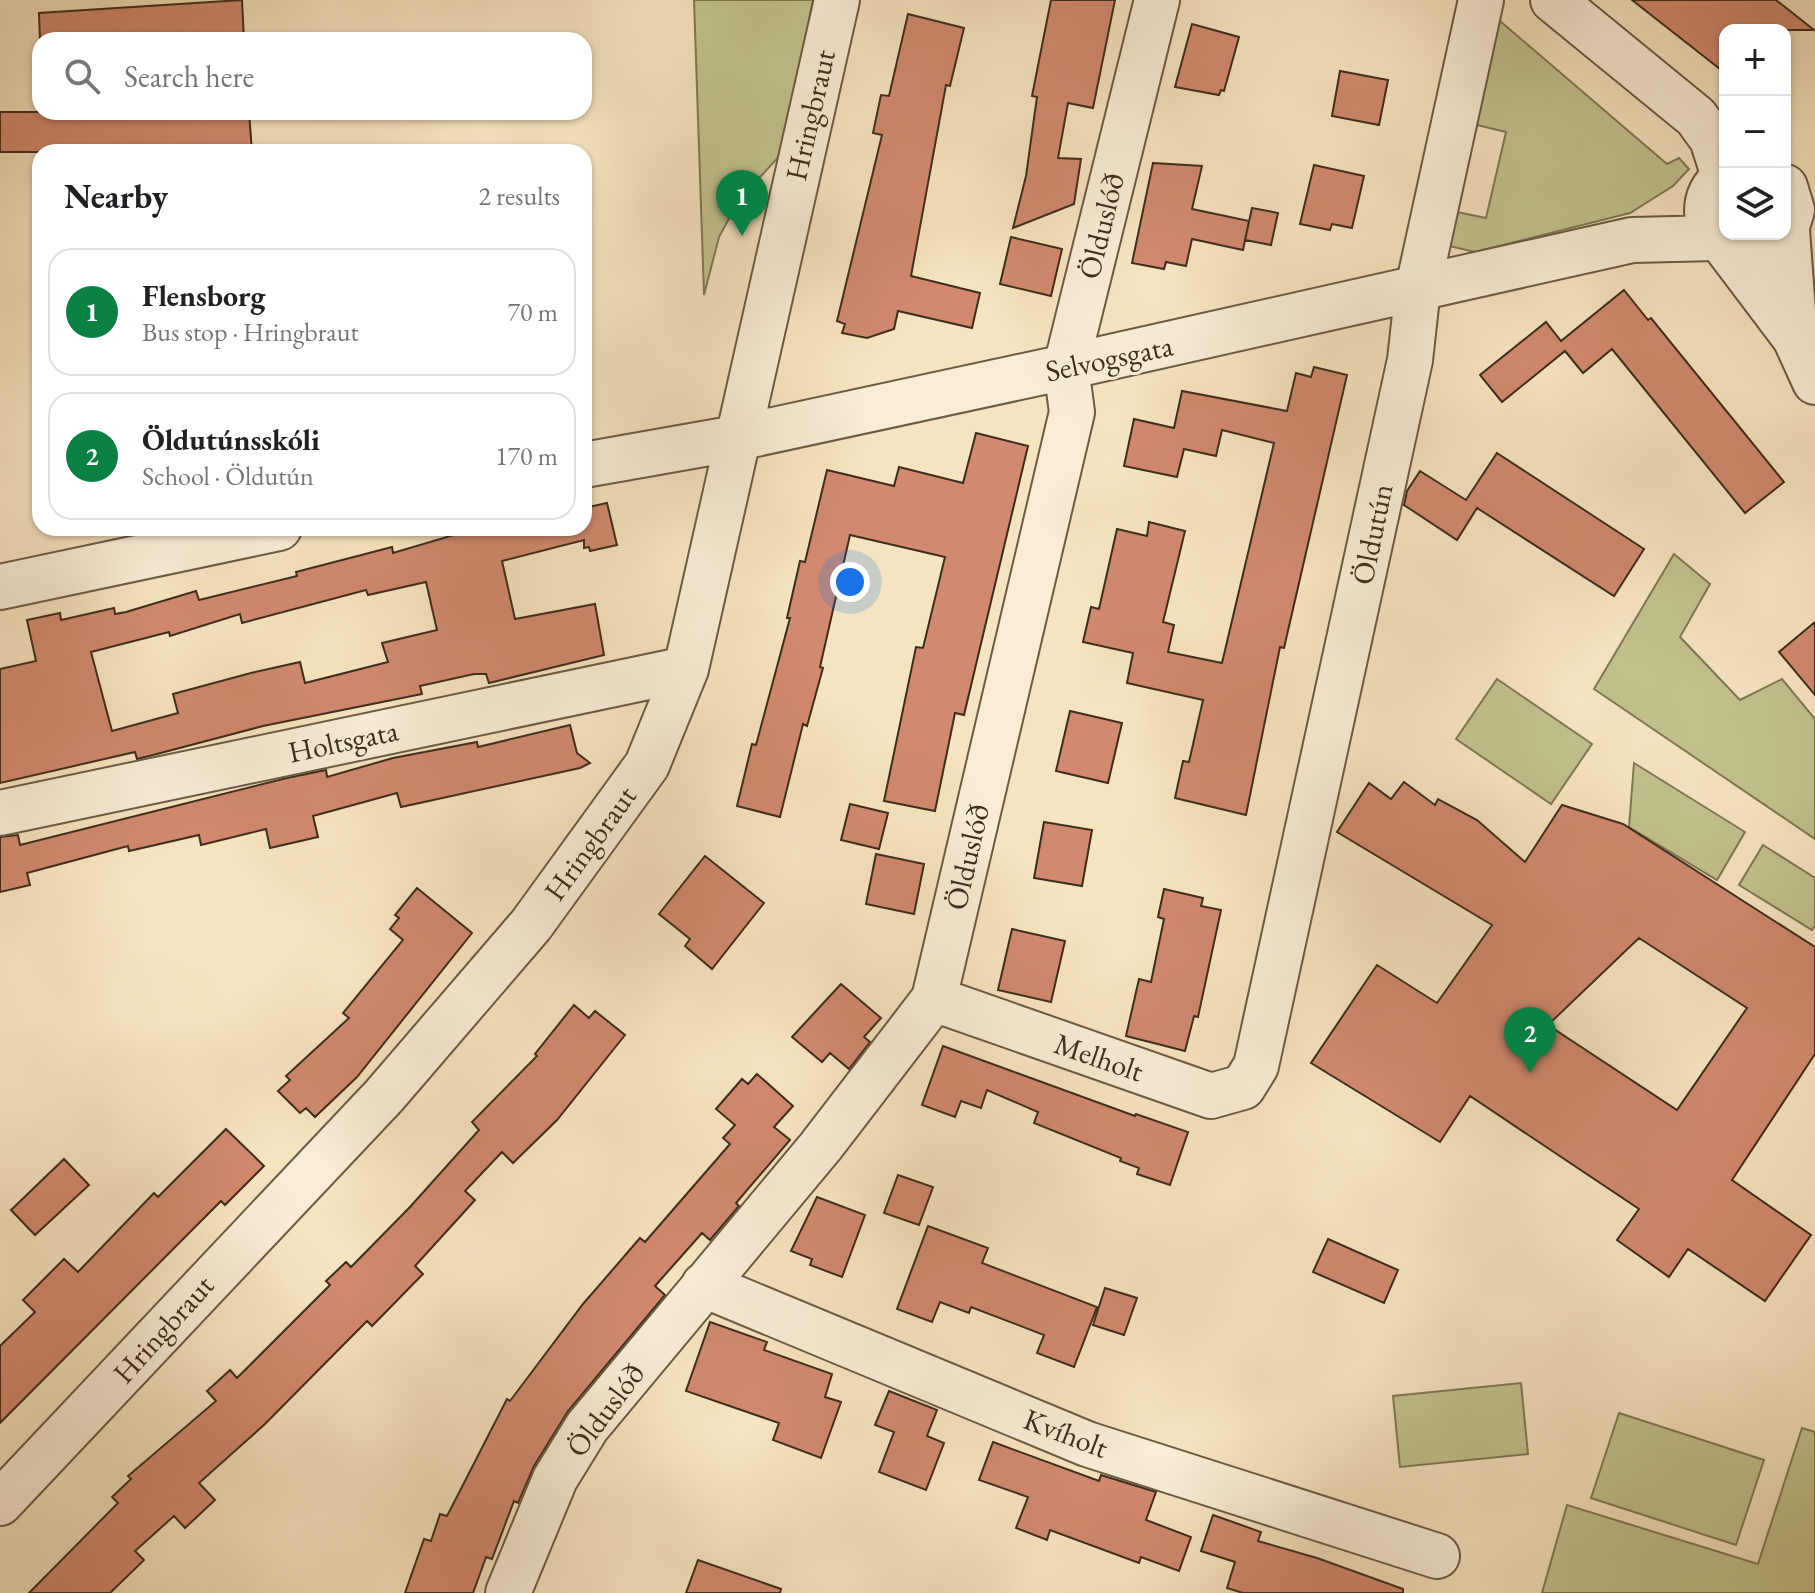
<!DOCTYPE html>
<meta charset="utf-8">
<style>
body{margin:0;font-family:"EB Garamond",serif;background:#f6f6f6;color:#202124}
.controls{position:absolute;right:24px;top:24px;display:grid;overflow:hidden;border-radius:16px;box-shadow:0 2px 6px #0004}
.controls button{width:72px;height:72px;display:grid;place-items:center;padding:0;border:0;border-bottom:2px solid #e0e0e0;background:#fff;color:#202124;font:40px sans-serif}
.you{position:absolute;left:850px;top:582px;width:28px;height:28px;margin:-20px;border:6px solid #fff;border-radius:50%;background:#1a73e8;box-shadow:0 0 0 12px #1a73e833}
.badge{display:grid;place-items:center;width:52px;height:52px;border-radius:50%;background:#0b8043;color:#fff;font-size:26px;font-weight:700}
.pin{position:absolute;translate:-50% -66px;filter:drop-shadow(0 2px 4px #0008)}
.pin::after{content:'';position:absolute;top:42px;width:28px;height:24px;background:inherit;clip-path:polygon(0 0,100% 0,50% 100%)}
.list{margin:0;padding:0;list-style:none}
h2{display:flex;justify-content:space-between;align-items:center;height:104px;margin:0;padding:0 32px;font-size:34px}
h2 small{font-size:26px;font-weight:400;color:#757577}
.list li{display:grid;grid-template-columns:52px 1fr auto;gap:24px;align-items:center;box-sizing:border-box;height:128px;margin:0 16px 16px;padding:0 16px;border:2px solid #e0e0e0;border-radius:24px}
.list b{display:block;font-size:30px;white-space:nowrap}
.list p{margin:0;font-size:26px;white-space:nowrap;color:#757577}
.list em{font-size:26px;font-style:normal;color:#757577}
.icon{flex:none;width:44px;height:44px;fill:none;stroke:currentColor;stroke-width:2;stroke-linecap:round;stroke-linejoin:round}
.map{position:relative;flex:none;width:1815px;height:1593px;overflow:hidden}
.search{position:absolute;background:#fff;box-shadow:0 2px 6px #0004;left:32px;top:32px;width:560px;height:88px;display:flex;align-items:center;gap:20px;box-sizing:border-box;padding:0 28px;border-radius:24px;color:#757577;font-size:30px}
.panel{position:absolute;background:#fff;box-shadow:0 2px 6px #0004;left:32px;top:144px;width:560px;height:392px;border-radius:24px}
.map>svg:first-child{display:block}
.green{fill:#c2c28e;stroke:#807855;stroke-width:2}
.building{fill:#d1896f;stroke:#3e2d1c;stroke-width:2;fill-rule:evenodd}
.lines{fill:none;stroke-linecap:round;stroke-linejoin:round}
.minor-casing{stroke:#6c5b45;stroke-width:48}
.minor{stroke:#f9edd6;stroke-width:44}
.labels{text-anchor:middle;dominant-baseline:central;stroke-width:6;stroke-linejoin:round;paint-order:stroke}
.street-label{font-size:30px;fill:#3e2d1c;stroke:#f9edd6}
</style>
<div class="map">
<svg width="1815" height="1593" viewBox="0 0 1815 1593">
<rect width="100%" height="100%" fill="#f6e4c0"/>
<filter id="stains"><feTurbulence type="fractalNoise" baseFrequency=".0025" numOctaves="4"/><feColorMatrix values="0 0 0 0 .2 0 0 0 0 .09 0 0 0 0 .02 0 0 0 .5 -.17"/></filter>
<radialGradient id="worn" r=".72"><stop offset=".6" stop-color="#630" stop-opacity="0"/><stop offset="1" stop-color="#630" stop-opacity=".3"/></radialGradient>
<path class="green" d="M 694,0 L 813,0 L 784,151 L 739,200 L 719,237 L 704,295 Z
M 1493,15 L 1667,164 L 1679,158 L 1689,169 L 1673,186 L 1630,213 L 1475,252 L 1445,245 L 1457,212 L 1486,218 L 1506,132 L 1477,125 Z
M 1674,554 L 1710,584 L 1680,637 L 1740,700 L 1782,679 L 1815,719 L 1815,839 L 1594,689 Z
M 1497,679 L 1592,744 L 1551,804 L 1456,739 Z
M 1634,763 L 1745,832 L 1717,880 L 1629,827 Z
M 1763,845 L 1815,878 L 1815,925 L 1812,930 L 1739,885 Z
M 1521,1383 L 1528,1454 L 1400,1467 L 1393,1396 Z
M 1619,1413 L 1764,1460 L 1736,1545 L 1591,1498 Z
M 1802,1428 L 1815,1432 L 1815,1593 L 1542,1593 L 1567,1505 L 1758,1564 Z"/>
<path class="building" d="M 242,0 L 244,40 L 40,40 L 39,13 Z
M 1051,0 L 1115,0 L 1093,108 L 1068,103 L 1058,158 L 1081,159 L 1074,204 L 1013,228 L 1026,176 L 1037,97 L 1032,96 Z
M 1632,0 L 1776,0 L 1814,30 L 1725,30 L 1725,73 Z
M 908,14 L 964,28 L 950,86 L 946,85 L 911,276 L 980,293 L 972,328 L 898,311 L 894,329 L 867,338 L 842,333 L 845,324 L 837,321 L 882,135 L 873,133 L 881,95 L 889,96 Z
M 1192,24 L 1239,37 L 1224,91 L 1221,90 L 1219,95 L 1175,87 Z
M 1340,71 L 1388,80 L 1379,125 L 1332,116 Z
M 0,112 L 249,112 L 252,152 L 0,152 Z
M 1153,163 L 1202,166 L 1192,209 L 1249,221 L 1243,250 L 1192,239 L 1186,266 L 1166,262 L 1164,269 L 1132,263 Z
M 1314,165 L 1364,176 L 1352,228 L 1332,224 L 1330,230 L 1300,224 Z
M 1252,208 L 1278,213 L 1271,245 L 1245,240 Z
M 1011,237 L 1062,249 L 1051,296 L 1000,284 Z
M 1624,290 L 1648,320 L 1651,318 L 1784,482 L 1745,513 L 1612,349 L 1583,373 L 1565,351 L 1502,402 L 1480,375 L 1546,322 L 1561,341 Z
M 1314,367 L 1347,375 L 1284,648 L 1280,647 L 1246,815 L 1175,798 L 1183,761 L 1189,762 L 1203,700 L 1127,683 L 1133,653 L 1083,642 L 1091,607 L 1099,609 L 1117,529 L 1147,536 L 1149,522 L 1185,531 L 1163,622 L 1174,625 L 1168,652 L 1222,663 L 1274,443 L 1222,430 L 1216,456 L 1184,449 L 1177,477 L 1124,466 L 1134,419 L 1174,428 L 1182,391 L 1287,411 L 1296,373 L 1311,377 Z
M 976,433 L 1028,446 L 964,715 L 955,713 L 935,811 L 884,801 L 916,647 L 923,648 L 945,557 L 850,535 L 820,667 L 823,668 L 807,726 L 803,724 L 780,817 L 737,806 L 752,744 L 756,745 L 790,618 L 787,618 L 800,561 L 805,562 L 827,470 L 894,486 L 899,467 L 963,483 Z
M 1497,453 L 1644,549 L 1614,596 L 1477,508 L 1457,540 L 1404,505 L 1407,491 L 1420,471 L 1466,500 Z
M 607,503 L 617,545 L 590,551 L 589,547 L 584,548 L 584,540 L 502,561 L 515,619 L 595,604 L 604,655 L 489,683 L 486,674 L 474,674 L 420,686 L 422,694 L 263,726 L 153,755 L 137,759 L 135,752 L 0,783 L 0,669 L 36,661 L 27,620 L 60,613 L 61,620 L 114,608 L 115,614 L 126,612 L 196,591 L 199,600 L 297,576 L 296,572 L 392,547 L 393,553 L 474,529 L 475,534 L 501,528 L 584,528 L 584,508 ZM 426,582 L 437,630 L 382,643 L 388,662 L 305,683 L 300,662 L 251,673 L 173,694 L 178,713 L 112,731 L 91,652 L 169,632 L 170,636 L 240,614 L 242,623 L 366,590 L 368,595 Z
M 1815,622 L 1815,695 L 1779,652 Z
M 1070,711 L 1122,723 L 1108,783 L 1056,771 Z
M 570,725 L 577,753 L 590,763 L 580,768 L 401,807 L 397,793 L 313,816 L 318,837 L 270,848 L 266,829 L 201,845 L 199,835 L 129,851 L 128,846 L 27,873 L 30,885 L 0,892 L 0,837 L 18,835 L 20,845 L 287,778 L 326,770 L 327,777 L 393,758 L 477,742 L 478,747 Z
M 1404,782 L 1435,805 L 1438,799 L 1477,820 L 1525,862 L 1562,805 L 1623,824 L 1815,947 L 1815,1054 L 1732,1180 L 1811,1235 L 1765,1301 L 1688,1249 L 1669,1277 L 1617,1240 L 1639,1209 L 1470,1096 L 1440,1142 L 1311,1063 L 1377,965 L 1437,1003 L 1492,925 L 1337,832 L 1369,783 L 1391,799 ZM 1639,938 L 1747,1008 L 1677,1110 L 1548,1025 Z
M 850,804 L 888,813 L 879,849 L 841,840 Z
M 1044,822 L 1092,830 L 1082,886 L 1034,878 Z
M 876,854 L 924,864 L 914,914 L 866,904 Z
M 705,856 L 764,903 L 712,969 L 685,946 L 690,939 L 659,914 Z
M 417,888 L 472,933 L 357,1077 L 315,1117 L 306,1108 L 300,1113 L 278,1091 L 290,1080 L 286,1076 L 349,1018 L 343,1013 L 403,940 L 390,929 L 399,918 L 395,915 Z
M 1164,889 L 1203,898 L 1201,906 L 1221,910 L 1198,1017 L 1194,1016 L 1185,1051 L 1126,1036 L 1139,979 L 1151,982 L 1164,919 L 1158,917 Z
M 1012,929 L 1065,941 L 1051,1002 L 998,990 Z
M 841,984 L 881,1018 L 864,1037 L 870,1042 L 849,1069 L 830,1053 L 822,1062 L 792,1037 Z
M 574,1005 L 589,1018 L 595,1011 L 625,1035 L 557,1120 L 513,1163 L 502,1152 L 465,1191 L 475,1200 L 415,1266 L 423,1274 L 372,1326 L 367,1321 L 265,1424 L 199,1483 L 215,1500 L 185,1528 L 174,1516 L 135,1551 L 144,1560 L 110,1593 L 29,1593 L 118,1503 L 112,1497 L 131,1479 L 128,1476 L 216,1401 L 207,1391 L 230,1370 L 237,1378 L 330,1285 L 326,1281 L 346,1262 L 351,1267 L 410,1207 L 479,1130 L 472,1122 L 537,1056 L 535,1054 Z
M 943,1046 L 1135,1116 L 1136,1114 L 1188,1132 L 1170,1185 L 1137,1174 L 1139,1168 L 1120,1161 L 1121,1158 L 1034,1123 L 1038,1112 L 987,1090 L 981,1108 L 961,1101 L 955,1117 L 922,1105 Z
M 757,1074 L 793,1106 L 774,1127 L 790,1140 L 736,1203 L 739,1206 L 710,1240 L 702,1233 L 655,1286 L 665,1295 L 568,1411 L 534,1466 L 518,1503 L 514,1501 L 492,1559 L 486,1557 L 473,1593 L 405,1593 L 424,1539 L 431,1541 L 440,1514 L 447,1516 L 507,1399 L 510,1401 L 583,1304 L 640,1238 L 645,1242 L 730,1144 L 723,1138 L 735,1125 L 716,1109 L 742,1079 L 748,1084 Z
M 226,1129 L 264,1166 L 225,1205 L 221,1201 L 0,1423 L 0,1346 L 35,1312 L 23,1300 L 64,1259 L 78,1272 L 154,1193 L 158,1197 Z
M 64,1159 L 89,1185 L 35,1235 L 11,1210 Z
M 898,1175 L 933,1187 L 919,1225 L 884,1213 Z
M 817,1197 L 865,1215 L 842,1277 L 810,1265 L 812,1259 L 791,1251 Z
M 928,1226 L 988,1248 L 982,1263 L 1097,1307 L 1074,1367 L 1037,1353 L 1044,1335 L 971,1307 L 969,1313 L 940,1302 L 932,1322 L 897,1309 Z
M 1328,1239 L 1398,1270 L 1384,1303 L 1313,1272 Z
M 1105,1288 L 1137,1298 L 1124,1335 L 1093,1325 Z
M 710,1322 L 767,1342 L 764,1350 L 832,1374 L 825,1397 L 841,1402 L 821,1458 L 773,1440 L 779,1423 L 686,1391 Z
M 889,1391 L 937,1410 L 927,1436 L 944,1443 L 926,1490 L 879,1472 L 894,1432 L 875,1425 Z
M 993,1442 L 1099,1481 L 1101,1475 L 1156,1492 L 1146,1520 L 1191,1537 L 1179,1571 L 1141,1557 L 1139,1563 L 1050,1530 L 1047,1540 L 1016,1528 L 1028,1497 L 979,1480 Z
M 1213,1515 L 1261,1532 L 1258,1541 L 1317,1558 L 1403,1589 L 1403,1593 L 1243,1593 L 1227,1588 L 1235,1562 L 1201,1551 Z
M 698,1560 L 781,1589 L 780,1593 L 686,1593 Z"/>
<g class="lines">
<defs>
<path id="minor" d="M 1553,0 L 1696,117 L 1712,139 L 1724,176
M 1725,176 C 1672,222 1750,286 1784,234
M 1785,187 L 1792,210 L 1785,233
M 1787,230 L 1795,338
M 1724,244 L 1795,338 L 1815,382
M 584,465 L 737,438 L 1066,367 L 1632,240 L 1717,238
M 0,587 L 279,528
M 0,813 L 686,669
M 934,999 L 1211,1096 L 1243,1087 L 1256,1066 L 1410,360 L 1418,288 L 1481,0
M 704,1285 L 1087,1444 L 1437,1556
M 0,1503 L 384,1096 L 531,925 L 647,765 L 686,669 L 837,0
M 508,1593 L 555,1479 L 587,1427 L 821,1146 L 934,999 L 1072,412 L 1066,367 L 1157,0"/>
</defs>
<use href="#minor" class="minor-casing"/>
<use href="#minor" class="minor"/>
</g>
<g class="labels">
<g class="street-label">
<text transform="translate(810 115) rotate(-77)">Hringbraut</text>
<text transform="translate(1101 226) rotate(-76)">Ölduslóð</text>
<text transform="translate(1109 358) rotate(-12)">Selvogsgata</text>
<text transform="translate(1372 534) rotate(-78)">Öldutún</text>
<text transform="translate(343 741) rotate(-12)">Holtsgata</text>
<text transform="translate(590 843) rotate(-54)">Hringbraut</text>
<text transform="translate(967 857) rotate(-77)">Ölduslóð</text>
<text transform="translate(1099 1057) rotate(19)">Melholt</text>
<text transform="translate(163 1329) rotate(-48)">Hringbraut</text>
<text transform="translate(605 1410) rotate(-53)">Ölduslóð</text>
<text transform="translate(1066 1433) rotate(21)">Kvíholt</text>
</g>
</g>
<rect width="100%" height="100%" filter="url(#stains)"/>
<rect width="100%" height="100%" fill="url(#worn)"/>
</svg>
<div class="controls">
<button>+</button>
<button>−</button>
<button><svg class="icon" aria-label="layers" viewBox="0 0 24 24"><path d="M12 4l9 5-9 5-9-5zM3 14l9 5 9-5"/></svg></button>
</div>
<div class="you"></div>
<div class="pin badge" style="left:742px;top:236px">1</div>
<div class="pin badge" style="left:1530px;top:1073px">2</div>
<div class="search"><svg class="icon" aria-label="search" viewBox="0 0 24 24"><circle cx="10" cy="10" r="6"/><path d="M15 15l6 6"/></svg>Search here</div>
<section class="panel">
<h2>Nearby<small>2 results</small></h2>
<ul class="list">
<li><span class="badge">1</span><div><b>Flensborg</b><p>Bus stop · Hringbraut</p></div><em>70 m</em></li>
<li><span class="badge">2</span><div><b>Öldutúnsskóli</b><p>School · Öldutún</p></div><em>170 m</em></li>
</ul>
</section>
</div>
